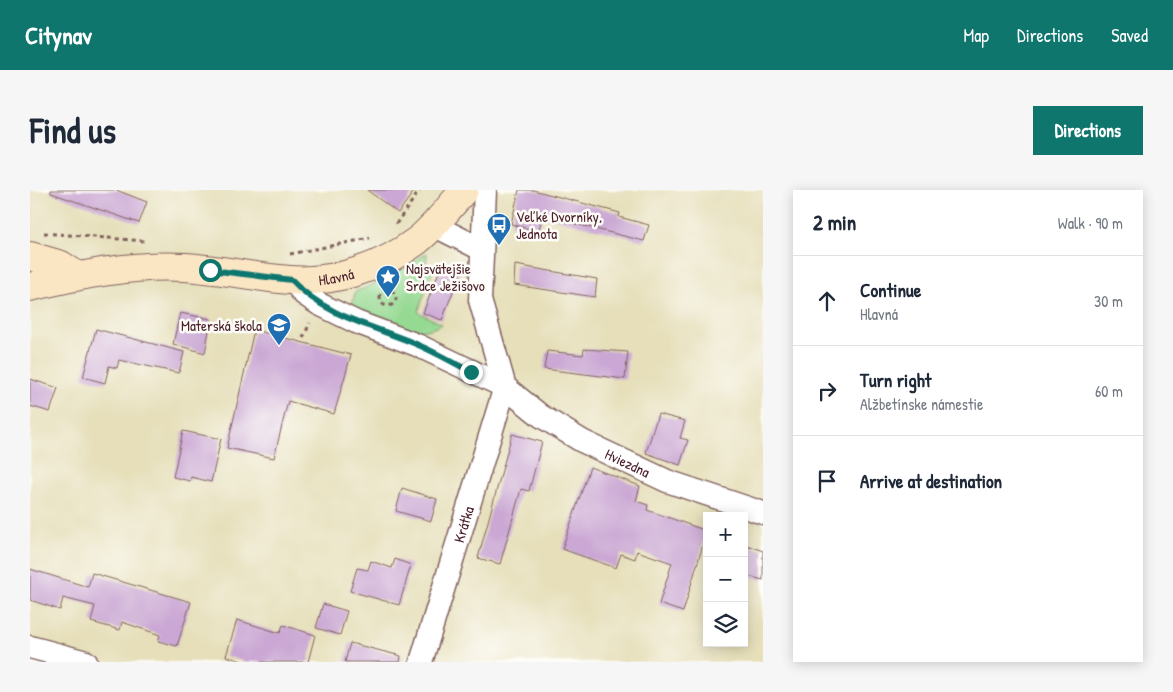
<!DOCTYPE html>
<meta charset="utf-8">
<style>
body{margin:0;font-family:"Patrick Hand",sans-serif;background:#f6f6f7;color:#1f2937}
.controls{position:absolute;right:15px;bottom:15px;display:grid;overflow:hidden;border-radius:0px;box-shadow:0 2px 12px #0003}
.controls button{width:45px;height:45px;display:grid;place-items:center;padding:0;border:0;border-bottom:1px solid #e0e1e3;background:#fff;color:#1f2937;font:25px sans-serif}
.stop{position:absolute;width:15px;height:15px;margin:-11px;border:4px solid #0f766e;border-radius:50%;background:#fff}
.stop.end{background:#0f766e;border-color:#fff;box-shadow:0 1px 5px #0008}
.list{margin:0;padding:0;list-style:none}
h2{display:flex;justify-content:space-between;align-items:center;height:65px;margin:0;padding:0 20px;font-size:21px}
h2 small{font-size:16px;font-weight:400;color:#747a83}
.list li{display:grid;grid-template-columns:32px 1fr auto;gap:15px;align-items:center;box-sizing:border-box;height:90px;padding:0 20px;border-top:1px solid #e0e1e3}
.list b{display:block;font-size:19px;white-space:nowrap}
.list p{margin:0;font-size:16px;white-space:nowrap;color:#747a83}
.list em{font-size:16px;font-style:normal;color:#747a83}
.icon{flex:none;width:28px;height:28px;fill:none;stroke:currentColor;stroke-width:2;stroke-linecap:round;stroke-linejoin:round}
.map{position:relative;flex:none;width:733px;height:472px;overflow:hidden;border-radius:0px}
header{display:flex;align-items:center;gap:30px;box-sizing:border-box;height:70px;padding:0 25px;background:#0f766e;color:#fff}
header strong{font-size:24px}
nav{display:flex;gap:28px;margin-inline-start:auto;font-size:18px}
.intro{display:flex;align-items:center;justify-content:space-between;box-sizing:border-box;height:120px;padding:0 30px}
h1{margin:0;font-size:35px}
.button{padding:12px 22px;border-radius:0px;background:#0f766e;color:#fff;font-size:18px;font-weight:700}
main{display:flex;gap:30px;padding:0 30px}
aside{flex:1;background:#fff;border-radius:0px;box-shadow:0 2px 12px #0003}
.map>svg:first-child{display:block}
.green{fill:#95d992;stroke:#707c5e}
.building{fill:#caa7d4}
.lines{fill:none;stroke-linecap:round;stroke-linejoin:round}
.street-casing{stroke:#81625d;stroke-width:25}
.secondary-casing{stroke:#81625d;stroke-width:30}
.path{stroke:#81625d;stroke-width:3;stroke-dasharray:4 4;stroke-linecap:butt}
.street{stroke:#fff;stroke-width:22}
.secondary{stroke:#fbe6c4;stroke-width:28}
.route{stroke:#0f766e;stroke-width:6}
.labels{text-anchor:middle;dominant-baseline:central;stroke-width:5;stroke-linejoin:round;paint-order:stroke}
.poi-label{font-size:15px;fill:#4a1f2b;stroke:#fdfcf7;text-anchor:start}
.street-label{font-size:15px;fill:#4a1f2b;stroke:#fdfcf7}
</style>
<header>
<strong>Citynav</strong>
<nav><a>Map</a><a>Directions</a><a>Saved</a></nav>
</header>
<div class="intro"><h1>Find us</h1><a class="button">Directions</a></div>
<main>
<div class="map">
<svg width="733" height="472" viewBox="0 0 733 472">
<rect width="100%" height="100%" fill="#fdfcf7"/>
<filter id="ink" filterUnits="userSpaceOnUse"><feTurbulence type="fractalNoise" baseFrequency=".02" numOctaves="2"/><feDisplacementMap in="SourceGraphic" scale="10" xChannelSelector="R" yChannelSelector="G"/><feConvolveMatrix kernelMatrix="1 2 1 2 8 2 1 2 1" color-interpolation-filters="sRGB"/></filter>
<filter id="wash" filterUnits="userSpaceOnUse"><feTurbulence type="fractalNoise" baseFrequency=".0096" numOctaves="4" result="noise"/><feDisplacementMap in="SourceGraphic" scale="20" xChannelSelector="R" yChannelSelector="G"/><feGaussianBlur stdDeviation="1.12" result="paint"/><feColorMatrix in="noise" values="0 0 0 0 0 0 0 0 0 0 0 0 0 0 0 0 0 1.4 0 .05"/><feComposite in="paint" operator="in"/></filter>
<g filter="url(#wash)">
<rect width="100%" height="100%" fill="#e6dfba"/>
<path class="green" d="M 397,63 L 396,77 L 403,81 L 388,122 L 412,134 C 384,152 349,127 322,116 L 325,102 L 351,91 Z"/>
<g id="blocks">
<path class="building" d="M 21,0 L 86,0 L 117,12 L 109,33 L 21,3 Z
M 337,0 L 385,0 L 368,23 Z
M 489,0 L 503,0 L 590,23 L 589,27 L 619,35 L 614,51 L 513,26 L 508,42 L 481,34 Z
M 412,74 L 431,81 L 412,130 L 393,123 Z
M 485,75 L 567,89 L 565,107 L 484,95 Z
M 150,123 L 181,129 L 175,163 L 143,154 Z
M 66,139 L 154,162 L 149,183 L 89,170 L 87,178 L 79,176 L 75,193 L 53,187 Z
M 224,140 L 321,165 L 304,224 L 258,211 L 244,268 L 197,258 Z
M 554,159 L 598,162 L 595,189 L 514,179 L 517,161 L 553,165 Z
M 0,189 L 28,198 L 20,222 L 0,216 Z
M 628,224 L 655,231 L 650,248 L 658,250 L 650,275 L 616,263 Z
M 153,241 L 191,249 L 181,292 L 161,287 L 160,291 L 143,287 Z
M 482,244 L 512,252 L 499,301 L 491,299 L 470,374 L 448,368 Z
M 560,277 L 610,296 L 606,311 L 618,315 L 617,320 L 677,341 L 653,422 L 629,414 L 642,373 L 607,361 L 605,369 L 591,364 L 586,378 L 532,359 Z
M 372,298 L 407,309 L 401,331 L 366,321 Z
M 714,354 L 733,361 L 733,390 L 714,385 Z
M 365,369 L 381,375 L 369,415 L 320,401 L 327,378 L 338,380 L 341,371 L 362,378 Z
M 0,379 L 58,397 L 62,383 L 161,412 L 147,456 L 128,451 L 130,445 L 92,432 L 90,440 L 61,432 L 65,416 L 33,408 L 30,420 L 0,410 Z
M 293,414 L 317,421 L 310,445 L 286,438 Z
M 207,430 L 250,443 L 253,435 L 285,445 L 278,472 L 215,472 L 196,466 Z
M 320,453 L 371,466 L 370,472 L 315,472 Z"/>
</g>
</g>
<g filter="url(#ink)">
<use href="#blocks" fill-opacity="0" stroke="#81625d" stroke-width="1"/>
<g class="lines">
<defs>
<g id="street">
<path d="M 455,0 L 450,110 L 475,197"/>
<path d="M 403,35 L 451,59"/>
<path id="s1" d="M 262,90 L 274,104 L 289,114 L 326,132 L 387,155 L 475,197 L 511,226 L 552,251 L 637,291 L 733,323"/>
<path d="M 0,457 L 56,472"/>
<path id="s2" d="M 391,472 L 475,197"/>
</g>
<g id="secondary">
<path d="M 0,66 L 31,75 L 48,86"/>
<path id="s3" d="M 0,97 C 50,85 102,74 154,77 C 189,79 224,87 260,90 C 305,93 351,78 388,50 C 405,36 420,17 434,0"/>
</g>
</defs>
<use href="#street" class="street-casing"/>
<use href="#secondary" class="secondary-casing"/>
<path class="path" d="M 366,34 L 390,0
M 14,43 L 115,51
M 260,64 L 340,48
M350 108a8 8 0 1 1 16 0a8 8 0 1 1-16 0Z
M 273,148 L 280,133"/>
<use href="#street" class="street"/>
<use href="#secondary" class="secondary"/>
</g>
</g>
<g class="lines" filter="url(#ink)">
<path class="route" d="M 180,80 L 262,90 C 294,126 343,136 386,154 C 405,162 423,172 441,182"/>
</g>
<defs>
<symbol id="bus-pin" viewBox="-11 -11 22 30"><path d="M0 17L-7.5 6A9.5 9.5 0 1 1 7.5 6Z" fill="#1f6fb2" stroke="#fdfcf7"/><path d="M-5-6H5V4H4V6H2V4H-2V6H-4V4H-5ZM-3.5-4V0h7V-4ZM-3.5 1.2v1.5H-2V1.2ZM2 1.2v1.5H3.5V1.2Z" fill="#fff"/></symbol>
<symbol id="sight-pin" viewBox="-11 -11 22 30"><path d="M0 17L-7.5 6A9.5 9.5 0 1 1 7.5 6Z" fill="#1f6fb2" stroke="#fdfcf7"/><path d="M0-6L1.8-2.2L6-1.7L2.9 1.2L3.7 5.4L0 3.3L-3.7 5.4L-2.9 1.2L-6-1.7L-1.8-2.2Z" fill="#fff"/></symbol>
<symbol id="school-pin" viewBox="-11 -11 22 30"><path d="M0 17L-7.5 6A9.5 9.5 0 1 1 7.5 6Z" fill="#1f6fb2" stroke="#fdfcf7"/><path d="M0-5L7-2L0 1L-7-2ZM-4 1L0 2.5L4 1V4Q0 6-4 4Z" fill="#fff"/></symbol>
</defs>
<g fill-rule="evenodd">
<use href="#bus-pin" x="455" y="21" width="28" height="38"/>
<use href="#sight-pin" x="344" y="73" width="28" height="38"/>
<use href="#school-pin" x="235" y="121" width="28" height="38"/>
</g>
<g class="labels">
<g class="poi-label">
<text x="486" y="26">Veľké Dvorníky,<tspan x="486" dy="17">Jednota</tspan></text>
<text x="376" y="78">Najsvätejšie<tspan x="376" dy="17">Srdce Ježišovo</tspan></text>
<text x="232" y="135" text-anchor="end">Materská škola</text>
</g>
<g class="street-label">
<text stroke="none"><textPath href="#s3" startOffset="309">Hlavná</textPath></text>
<text stroke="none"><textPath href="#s1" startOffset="385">Hviezdna</textPath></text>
<text stroke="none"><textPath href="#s2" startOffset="144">Krátka</textPath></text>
</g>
</g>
</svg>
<div class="controls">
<button>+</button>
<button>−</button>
<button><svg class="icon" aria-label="layers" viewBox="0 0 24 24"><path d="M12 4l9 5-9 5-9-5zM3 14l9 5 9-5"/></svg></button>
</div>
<div class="stop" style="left:180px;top:80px"></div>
<div class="stop end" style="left:441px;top:182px"></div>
</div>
<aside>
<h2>2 min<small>Walk · 90 m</small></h2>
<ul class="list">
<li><svg class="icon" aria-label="ahead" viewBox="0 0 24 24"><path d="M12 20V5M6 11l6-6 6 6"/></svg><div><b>Continue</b><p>Hlavná</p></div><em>30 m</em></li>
<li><svg class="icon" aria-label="right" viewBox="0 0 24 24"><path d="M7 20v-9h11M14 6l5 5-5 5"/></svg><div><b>Turn right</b><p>Alžbetínske námestie</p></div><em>60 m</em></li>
<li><svg class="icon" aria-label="arrive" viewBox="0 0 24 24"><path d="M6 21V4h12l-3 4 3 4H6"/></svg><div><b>Arrive at destination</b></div></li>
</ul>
</aside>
</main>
